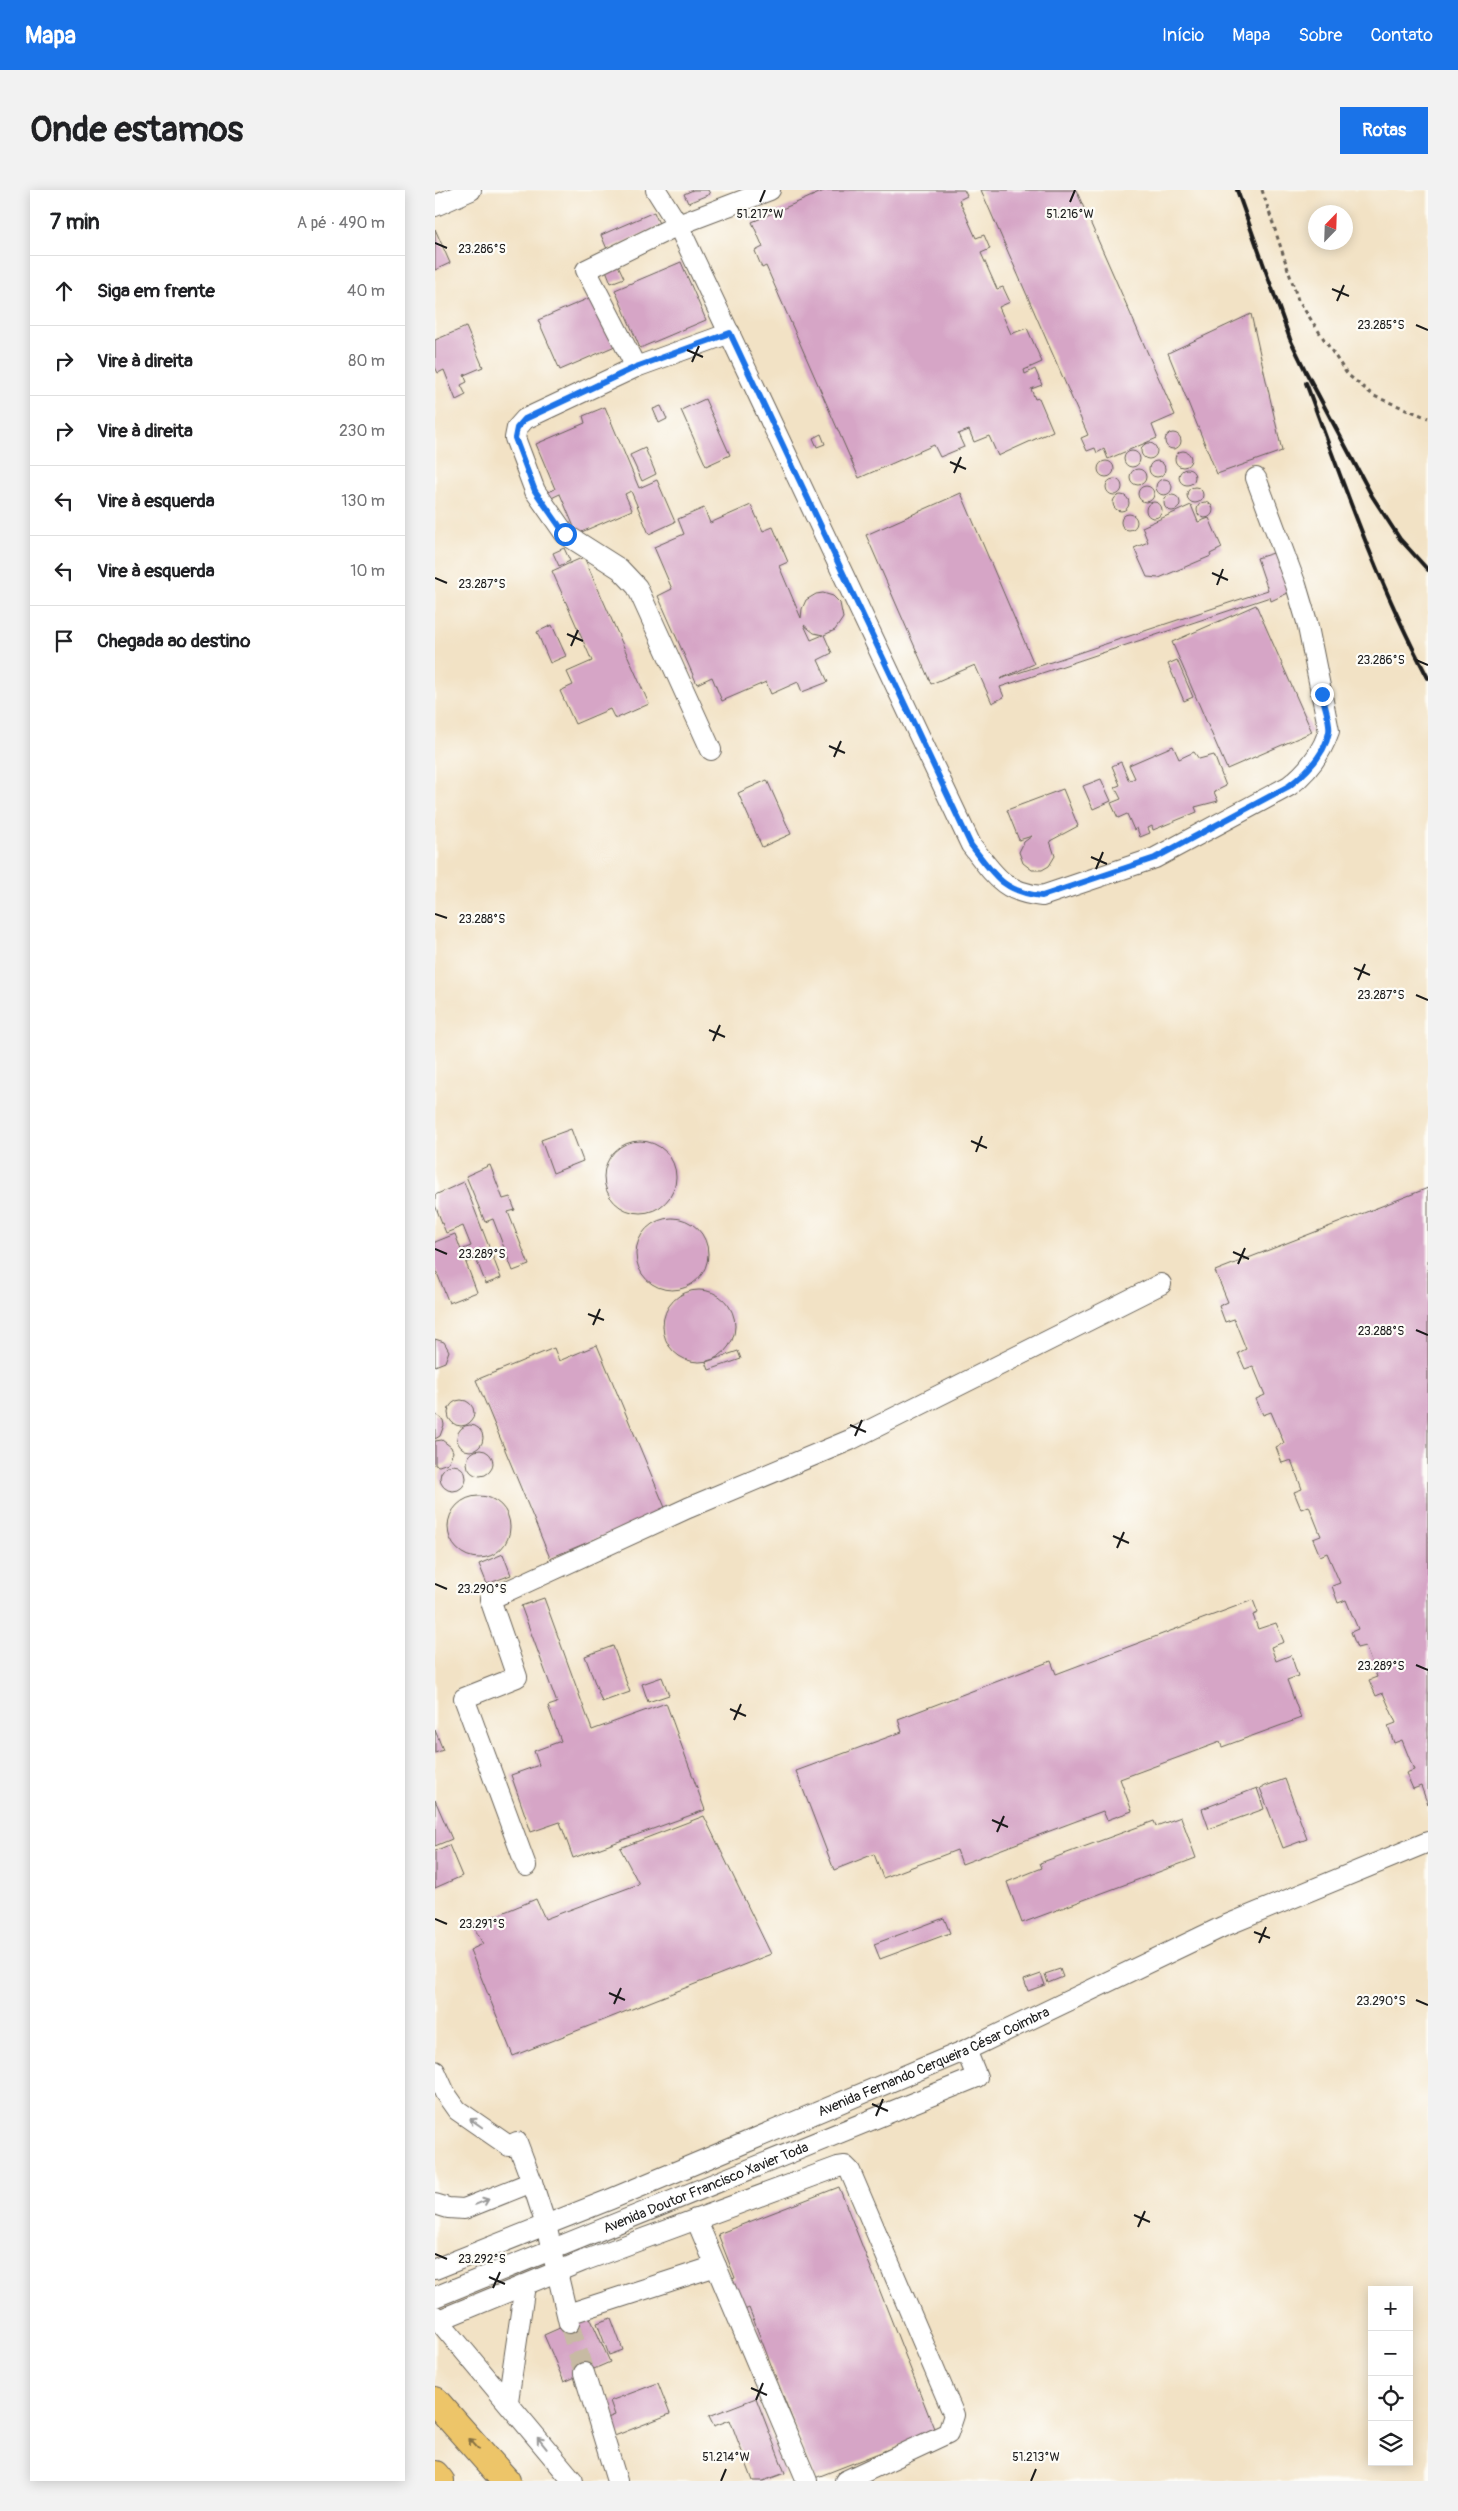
<!DOCTYPE html>
<html lang="pt">
<meta charset="utf-8">
<style>
body{margin:0;font-family:Pangolin,sans-serif;background:#f2f2f2;color:#202124}
.controls{position:absolute;right:15px;bottom:15px;display:grid;overflow:hidden;border-radius:0px;box-shadow:0 2px 12px #0003}
.controls button{width:45px;height:45px;display:grid;place-items:center;padding:0;border:0;border-bottom:1px solid #e0e0e0;background:#fff;color:#202124;font:25px sans-serif}
.compass{position:absolute;left:873px;top:15px;width:45px;height:45px;border-radius:50%;background:#fff;box-shadow:0 2px 12px #0003;rotate:23deg}
.stop{position:absolute;width:15px;height:15px;margin:-11px;border:4px solid #1a73e8;border-radius:50%;background:#fff}
.stop.end{background:#1a73e8;border-color:#fff;box-shadow:0 1px 5px #0008}
.list{margin:0;padding:0;list-style:none}
h2{display:flex;justify-content:space-between;align-items:center;height:65px;margin:0;padding:0 20px;font-size:21px}
h2 small{font-size:16px;font-weight:400;color:#757577}
.list li{display:grid;grid-template-columns:32px 1fr auto;gap:15px;align-items:center;box-sizing:border-box;height:70px;padding:0 20px;border-top:1px solid #e0e0e0}
.list b{display:block;font-size:19px;white-space:nowrap}
.list em{font-size:16px;font-style:normal;color:#757577}
.icon{flex:none;width:28px;height:28px;fill:none;stroke:currentColor;stroke-width:2;stroke-linecap:round;stroke-linejoin:round}
.map{position:relative;flex:none;width:993px;height:2291px;overflow:hidden;border-radius:0px}
header{display:flex;align-items:center;gap:30px;box-sizing:border-box;height:70px;padding:0 25px;background:#1a73e8;color:#fff}
header strong{font-size:24px}
nav{display:flex;gap:28px;margin-inline-start:auto;font-size:18px}
.intro{display:flex;align-items:center;justify-content:space-between;box-sizing:border-box;height:120px;padding:0 30px}
h1{margin:0;font-size:35px}
.button{padding:12px 22px;border-radius:0px;background:#1a73e8;color:#fff;font-size:18px;font-weight:700}
main{display:flex;gap:30px;padding:0 30px}
aside{flex:1;background:#fff;border-radius:0px;box-shadow:0 2px 12px #0003}
.map>svg:first-child{display:block}
.building{fill:#d6a5c6;fill-rule:evenodd}
.lines{fill:none;stroke-linecap:round;stroke-linejoin:round}
.minor-tunnel{stroke:#c7baa3;stroke-width:20;stroke-dasharray:20 10;stroke-linecap:butt}
.minor-casing{stroke:#676157;stroke-width:22}
.highway-casing{stroke:#676157;stroke-width:30}
.path{stroke:#676157;stroke-width:3;stroke-dasharray:4 4;stroke-linecap:butt}
.minor{stroke:#fff;stroke-width:20}
.highway{stroke:#edc569;stroke-width:28}
.rail{stroke:#1c1c1c;stroke-width:4}
.oneway{stroke:#999}
.oneway2{stroke:#847042}
.route{stroke:#1a73e8;stroke-width:6}
.ticks{fill:none;stroke:#1c1c1c;stroke-width:2}
.labels{text-anchor:middle;dominant-baseline:central;stroke-width:4.5;stroke-linejoin:round;paint-order:stroke}
.street-label{font-size:14px;fill:#1c1c1c;stroke:#fdfcf7}
.ticks-label{font-size:12px;text-anchor:middle;fill:#1c1c1c;stroke:#fdfcf7;stroke-width:4.5;stroke-linejoin:round;paint-order:stroke}
</style>
<header>
<strong>Mapa</strong>
<nav><a>Início</a><a>Mapa</a><a>Sobre</a><a>Contato</a></nav>
</header>
<div class="intro"><h1>Onde estamos</h1><a class="button">Rotas</a></div>
<main>
<aside>
<h2>7 min<small>A pé · 490 m</small></h2>
<ul class="list">
<li><svg class="icon" aria-label="ahead" viewBox="0 0 24 24"><path d="M12 20V5M6 11l6-6 6 6"/></svg><div><b>Siga em frente</b></div><em>40 m</em></li>
<li><svg class="icon" aria-label="right" viewBox="0 0 24 24"><path d="M7 20v-9h11M14 6l5 5-5 5"/></svg><div><b>Vire à direita</b></div><em>80 m</em></li>
<li><svg class="icon" aria-label="right" viewBox="0 0 24 24"><path d="M7 20v-9h11M14 6l5 5-5 5"/></svg><div><b>Vire à direita</b></div><em>230 m</em></li>
<li><svg class="icon" aria-label="left" viewBox="0 0 24 24"><path d="M17 20v-9H6M10 6l-5 5 5 5"/></svg><div><b>Vire à esquerda</b></div><em>130 m</em></li>
<li><svg class="icon" aria-label="left" viewBox="0 0 24 24"><path d="M17 20v-9H6M10 6l-5 5 5 5"/></svg><div><b>Vire à esquerda</b></div><em>10 m</em></li>
<li><svg class="icon" aria-label="arrive" viewBox="0 0 24 24"><path d="M6 21V4h12l-3 4 3 4H6"/></svg><div><b>Chegada ao destino</b></div></li>
</ul>
</aside>
<div class="map">
<svg width="993" height="2291" viewBox="0 0 993 2291">
<rect width="100%" height="100%" fill="#fdfcf7"/>
<filter id="ink" filterUnits="userSpaceOnUse"><feTurbulence type="fractalNoise" baseFrequency=".02" numOctaves="2"/><feDisplacementMap in="SourceGraphic" scale="10" xChannelSelector="R" yChannelSelector="G"/><feConvolveMatrix kernelMatrix="1 2 1 2 8 2 1 2 1" color-interpolation-filters="sRGB"/></filter>
<filter id="wash" filterUnits="userSpaceOnUse"><feTurbulence type="fractalNoise" baseFrequency=".0096" numOctaves="4" result="noise"/><feDisplacementMap in="SourceGraphic" scale="20" xChannelSelector="R" yChannelSelector="G"/><feGaussianBlur stdDeviation="1.12" result="paint"/><feColorMatrix in="noise" values="0 0 0 0 0 0 0 0 0 0 0 0 0 0 0 0 0 1.4 0 .05"/><feComposite in="paint" operator="in"/></filter>
<g filter="url(#wash)">
<rect width="100%" height="100%" fill="#f2e2c5"/>
<g id="blocks">
<path class="building" d="M 258,0 L 273,0 L 275,4 L 253,13 L 249,4 Z
M 391,0 L 529,0 L 532,6 L 524,10 L 541,48 L 549,45 L 555,59 L 546,63 L 562,99 L 568,97 L 575,112 L 564,117 L 576,144 L 592,138 L 607,172 L 589,180 L 590,184 L 600,179 L 607,195 L 596,199 L 600,209 L 604,208 L 618,241 L 563,266 L 554,246 L 539,252 L 534,240 L 523,244 L 529,257 L 505,267 L 499,255 L 424,288 L 331,76 L 327,78 L 320,61 L 328,57 L 317,32 Z
M 546,0 L 641,0 L 740,225 L 717,235 L 722,248 L 673,269 L 669,259 L 662,263 L 660,258 L 652,261 L 646,248 L 653,245 Z
M 219,22 L 225,36 L 172,59 L 166,45 Z
M 0,39 L 15,73 L 0,80 Z
M 246,72 L 271,130 L 205,158 L 180,100 Z
M 183,75 L 189,88 L 176,93 L 171,80 Z
M 159,106 L 180,156 L 125,180 L 103,130 Z
M 816,124 L 847,261 L 782,284 L 733,163 Z
M 31,137 L 48,177 L 29,185 L 32,192 L 26,195 L 31,205 L 21,210 L 9,180 L 3,183 L 0,177 L 0,150 Z
M 270,209 L 295,265 L 271,276 L 246,220 Z
M 226,216 L 232,229 L 224,233 L 218,219 Z
M 170,217 L 204,298 L 222,290 L 240,332 L 214,344 L 196,301 L 190,304 L 197,320 L 142,344 L 125,304 L 110,311 L 107,305 L 120,299 L 101,254 L 150,233 L 148,226 Z
M730 251a8 8 0 1 1 16 0a8 8 0 1 1-16 0Z
M 386,244 L 390,254 L 382,257 L 378,248 Z
M706 261a8 8 0 1 1 16 0a8 8 0 1 1-16 0Z
M 210,258 L 221,284 L 207,291 L 195,265 Z
M740 269a8 8 0 1 1 16 0a8 8 0 1 1-16 0Z
M689 269a8 8 0 1 1 16 0a8 8 0 1 1-16 0Z
M663 279a8 8 0 1 1 16 0a8 8 0 1 1-16 0Z
M714 279a8 8 0 1 1 16 0a8 8 0 1 1-16 0Z
M744 287a8 8 0 1 1 16 0a8 8 0 1 1-16 0Z
M695 287a8 8 0 1 1 16 0a8 8 0 1 1-16 0Z
M671 297a8 8 0 1 1 16 0a8 8 0 1 1-16 0Z
M721 297a8 8 0 1 1 16 0a8 8 0 1 1-16 0Z
M703 304a8 8 0 1 1 16 0a8 8 0 1 1-16 0Z
M752 305a8 8 0 1 1 16 0a8 8 0 1 1-16 0Z
M 526,303 L 599,474 L 565,489 L 833,400 L 822,368 L 842,362 L 855,402 L 836,411 L 835,407 L 565,497 L 569,507 L 557,513 L 540,475 L 496,494 L 431,345 Z
M729 313a8 8 0 1 1 16 0a8 8 0 1 1-16 0Z
M678 313a8 8 0 1 1 16 0a8 8 0 1 1-16 0Z
M711 320a8 8 0 1 1 16 0a8 8 0 1 1-16 0Z
M762 320a8 8 0 1 1 16 0a8 8 0 1 1-16 0Z
M 316,315 L 328,341 L 338,337 L 353,372 L 344,376 L 366,428 L 367,419 L 371,410 L 381,404 L 388,403 L 398,406 L 405,413 L 408,428 L 400,440 L 389,445 L 397,463 L 383,470 L 393,492 L 367,502 L 363,492 L 336,504 L 331,492 L 287,511 L 277,487 L 262,494 L 223,406 L 237,399 L 219,357 L 249,344 L 243,329 L 269,318 L 275,333 ZM 369,435 L 379,443 L 388,445 L 376,450 Z
M 756,315 L 763,332 L 774,328 L 787,358 L 775,364 L 776,366 L 724,388 L 712,387 L 699,358 L 713,352 L 707,337 Z
M686 332a8 8 0 1 1 16 0a8 8 0 1 1-16 0Z
M 129,358 L 135,371 L 124,376 L 118,363 Z
M 149,367 L 214,514 L 180,529 L 175,519 L 140,534 L 125,501 L 138,495 L 132,482 L 157,471 L 117,381 Z
M 821,415 L 877,542 L 792,579 L 737,452 Z
M 117,435 L 131,466 L 115,473 L 102,442 Z
M 742,470 L 758,507 L 749,511 L 733,474 Z
M 738,556 L 744,569 L 759,562 L 764,569 L 779,565 L 791,596 L 779,602 L 783,611 L 760,617 L 762,622 L 718,640 L 717,636 L 713,638 L 715,643 L 705,647 L 702,638 L 699,640 L 692,624 L 683,628 L 676,613 L 686,609 L 680,597 L 685,595 L 677,576 L 686,572 L 694,591 L 700,588 L 694,575 Z
M 666,589 L 676,611 L 658,619 L 648,596 Z
M 332,590 L 356,644 L 327,657 L 303,603 Z
M 628,599 L 643,636 L 615,651 L 620,666 L 614,676 L 607,680 L 597,680 L 588,673 L 584,662 L 589,652 L 597,646 L 584,650 L 572,620 Z
M 136,939 L 148,971 L 118,983 L 106,950 Z
M169 987a36 36 0 1 1 72 0a36 36 0 1 1-72 0Z
M 55,975 L 68,1009 L 75,1007 L 80,1020 L 73,1022 L 94,1075 L 78,1081 L 58,1029 L 50,1032 L 31,986 Z
M 29,992 L 66,1088 L 51,1094 L 41,1069 L 31,1073 L 42,1102 L 14,1113 L 0,1078 L 0,1052 L 20,1044 L 26,1060 L 36,1056 L 28,1036 L 11,1043 L 0,1015 L 0,1005 Z
M 993,998 L 993,1615 L 986,1596 L 978,1599 L 971,1583 L 979,1580 L 967,1550 L 959,1553 L 953,1536 L 961,1533 L 948,1503 L 941,1506 L 934,1490 L 942,1487 L 930,1456 L 922,1458 L 916,1442 L 923,1439 L 911,1410 L 903,1413 L 897,1396 L 905,1393 L 892,1363 L 885,1366 L 878,1349 L 886,1346 L 874,1316 L 866,1319 L 859,1302 L 867,1299 L 856,1270 L 847,1273 L 841,1257 L 849,1253 L 836,1222 L 828,1225 L 821,1209 L 830,1205 L 818,1176 L 810,1179 L 803,1163 L 811,1159 L 799,1129 L 790,1132 L 784,1116 L 793,1112 L 780,1081 Z
M201 1064a36 36 0 1 1 72 0a36 36 0 1 1-72 0Z
M228 1136a36 36 0 1 1 72 0a36 36 0 1 1-72 0Z
M 0,1149 L 9,1152 L 14,1161 L 10,1172 L 0,1176 Z
M 162,1155 L 231,1320 L 115,1368 L 41,1190 L 119,1158 L 124,1171 Z
M 303,1161 L 306,1169 L 274,1180 L 271,1172 Z
M13 1223a13 13 0 1 1 26 0a13 13 0 1 1-26 0Z
M 0,1224 L 8,1230 L 9,1235 L 5,1246 L 0,1249 Z
M22 1248a13 13 0 1 1 26 0a13 13 0 1 1-26 0Z
M 7,1250 L 16,1257 L 18,1262 L 13,1273 L 4,1276 L 0,1275 L 0,1251 Z
M32 1273a13 13 0 1 1 26 0a13 13 0 1 1-26 0Z
M5 1288a13 13 0 1 1 26 0a13 13 0 1 1-26 0Z
M13 1337a31 31 0 1 1 62 0a31 31 0 1 1-62 0Z
M 68,1364 L 76,1385 L 52,1394 L 44,1374 Z
M 109,1408 L 157,1540 L 231,1513 L 270,1620 L 138,1668 L 125,1632 L 96,1642 L 76,1585 L 104,1575 L 99,1561 L 126,1551 L 113,1516 L 122,1513 L 86,1416 Z
M 818,1410 L 823,1423 L 818,1425 L 823,1439 L 841,1433 L 849,1452 L 836,1457 L 841,1471 L 856,1465 L 863,1486 L 852,1490 L 866,1528 L 787,1557 L 785,1552 L 685,1589 L 697,1621 L 672,1630 L 668,1621 L 527,1674 L 522,1660 L 448,1688 L 439,1664 L 399,1680 L 361,1581 L 467,1542 L 463,1529 L 616,1471 L 621,1484 Z
M 178,1456 L 195,1502 L 167,1512 L 150,1466 Z
M 227,1487 L 234,1505 L 213,1512 L 207,1494 Z
M 0,1540 L 8,1560 L 0,1563 Z
M 850,1589 L 872,1649 L 848,1658 L 825,1598 Z
M 822,1598 L 829,1619 L 774,1639 L 767,1619 Z
M 0,1610 L 17,1649 L 0,1656 Z
M 269,1626 L 336,1764 L 78,1866 L 35,1760 L 48,1754 L 38,1735 L 101,1709 L 110,1729 L 204,1694 L 185,1658 Z
M 746,1627 L 761,1668 L 587,1733 L 572,1692 L 607,1678 L 605,1673 L 719,1631 L 721,1636 Z
M 14,1655 L 27,1686 L 0,1698 L 0,1661 Z
M 509,1728 L 515,1743 L 445,1769 L 439,1754 Z
M 625,1779 L 628,1787 L 613,1793 L 610,1784 Z
M 606,1784 L 610,1795 L 593,1801 L 589,1790 Z
M 404,1997 L 500,2241 L 380,2288 L 314,2118 L 303,2123 L 291,2091 L 300,2088 L 283,2044 Z
M 154,2125 L 175,2172 L 129,2192 L 109,2145 Z
M 176,2128 L 188,2160 L 174,2165 L 162,2133 Z
M 223,2193 L 235,2224 L 177,2247 L 170,2229 L 180,2225 L 175,2211 Z
M 321,2208 L 350,2283 L 328,2291 L 318,2291 L 295,2230 L 279,2236 L 274,2226 Z"/>
</g>
</g>
<g filter="url(#ink)">
<use href="#blocks" fill-opacity="0" stroke="#676157" stroke-width="1"/>
<g class="lines">
<path class="minor-tunnel" d="M 134,2133 L 149,2183"/>
<defs>
<g id="minor">
<path d="M 221,0 L 243,35 L 335,0"/>
<path d="M 0,16 L 36,0"/>
<path d="M 201,177 L 151,80 L 243,35 L 536,655 C 559,684 567,702 607,706 L 720,668 L 854,596 C 874,581 886,564 894,541 L 872,432 L 861,395 L 821,288"/>
<path d="M 276,560 L 202,397 L 185,379 L 130,344 L 100,301 L 80,248 L 82,238 L 90,229 L 201,177 L 295,143"/>
<path d="M 91,1676 L 29,1508 L 82,1487 L 55,1409 L 253,1318 L 415,1250 L 726,1094"/>
<path d="M 0,1881 L 10,1903 L 22,1920 L 74,1956 L 82,1952 L 97,1992 L 29,2019 L 13,2018 L 0,2014"/>
<path d="M 97,1992 L 111,2035 L 134,2133"/>
<path d="M 261,2029 L 372,2291"/>
<path id="s1" d="M 0,2079 L 176,2009 L 531,1860 L 787,1737 L 993,1652"/>
<path id="s2" d="M 0,2107 L 542,1887 L 531,1860"/>
<path d="M 133,2124 L 281,2076"/>
<path d="M 0,2126 L 138,2291"/>
<path d="M 4,2130 L 148,2071 L 403,1977 L 410,1976 L 415,1981 L 519,2225 L 513,2243 L 410,2291"/>
<path d="M 149,2183 L 182,2291"/>
<path d="M 73,2211 L 90,2095"/>
</g>
<path id="highway" d="M 0,2211 L 71,2291
M 0,2285 L 5,2291"/>
</defs>
<use href="#minor" class="minor-casing"/>
<use href="#highway" class="highway-casing"/>
<path class="path" d="M 827,0 L 863,110 L 912,184 L 939,206 L 993,228"/>
<use href="#minor" class="minor"/>
<use href="#highway" class="highway"/>
<path class="rail" d="M 802,0 L 855,149 L 871,182 L 937,306 L 965,349 L 993,380
M 871,193 C 908,293 943,394 993,488"/>
</g>
<defs><path id="oneway-shaft" d="M-6 0H5M1.5-3L5.5 0L1.5 3" fill="none" stroke-width="1.6" stroke-linecap="round" stroke-linejoin="round" transform="scale(1.25)"/></defs>
<g class="oneway">
<use href="#oneway-shaft" transform="translate(41 1933) rotate(-145)"/>
<use href="#oneway-shaft" transform="translate(47 2012) rotate(-22)"/>
<use href="#oneway-shaft" transform="translate(107 2253) rotate(-129)"/>
</g>
<use class="oneway2" href="#oneway-shaft" transform="translate(39 2254) rotate(-132)"/>
</g>
<g class="lines" filter="url(#ink)">
<path class="route" d="M 130,344 L 100,301 L 80,248 L 82,238 L 90,229 L 201,177 L 295,143 L 536,655 C 559,684 567,702 607,706 L 720,668 L 854,596 C 871,583 890,564 894,542 C 896,532 889,515 887,504"/>
</g>
<path class="ticks" d="M 325,12 L 330,0M 635,12 L 640,0M 0,53 L 12,58M 897,99 L 914,106M 902,111 L 909,95M 981,135 L 993,140M 252,160 L 268,167M 257,172 L 264,156M 515,272 L 531,279M 519,283 L 526,267M 777,383 L 793,390M 0,388 L 12,393M 782,395 L 788,379M 132,444 L 148,451M 136,456 L 143,440M 981,470 L 993,475M 394,556 L 410,563M 399,567 L 406,551M 656,667 L 672,674M 661,679 L 668,662M 0,724 L 12,728M 919,778 L 935,785M 923,790 L 930,774M 981,805 L 993,810M 274,840 L 290,847M 278,851 L 285,835M 536,951 L 552,958M 541,962 L 547,946M 0,1059 L 12,1064M 798,1062 L 814,1069M 803,1074 L 810,1058M 153,1124 L 169,1130M 158,1135 L 165,1119M 981,1140 L 993,1145M 415,1235 L 431,1242M 420,1246 L 427,1230M 678,1346 L 694,1353M 682,1358 L 689,1342M 0,1394 L 12,1399M 981,1475 L 993,1480M 295,1519 L 311,1526M 299,1530 L 306,1514M 557,1630 L 573,1637M 562,1642 L 569,1626M 0,1729 L 12,1734M 819,1742 L 835,1748M 824,1753 L 831,1737M 174,1803 L 190,1810M 981,1810 L 993,1815M 179,1814 L 186,1798M 437,1914 L 453,1921M 441,1926 L 448,1909M 699,2025 L 715,2032M 703,2037 L 710,2021M 0,2064 L 12,2069M 54,2087 L 70,2094M 58,2098 L 65,2082M 316,2198 L 332,2205M 321,2210 L 328,2193M 286,2291 L 291,2279M 596,2291 L 601,2279"/>
<g class="labels">
<g class="street-label">
<text stroke="none"><textPath href="#s1" startOffset="540">Avenida Fernando Cerqueira César Coimbra</textPath></text>
<text stroke="none"><textPath href="#s2" startOffset="292">Avenida Doutor Francisco Xavier Toda</textPath></text>
</g>
</g>
<g class="ticks-label">
<text x="325" y="28">51.217°W</text>
<text x="635" y="28">51.216°W</text>
<text x="47" y="63">23.286°S</text>
<text x="946" y="139">23.285°S</text>
<text x="47" y="398">23.287°S</text>
<text x="946" y="474">23.286°S</text>
<text x="47" y="733">23.288°S</text>
<text x="946" y="809">23.287°S</text>
<text x="47" y="1068">23.289°S</text>
<text x="946" y="1145">23.288°S</text>
<text x="47" y="1403">23.290°S</text>
<text x="946" y="1480">23.289°S</text>
<text x="47" y="1738">23.291°S</text>
<text x="946" y="1815">23.290°S</text>
<text x="47" y="2073">23.292°S</text>
<text x="291" y="2271">51.214°W</text>
<text x="601" y="2271">51.213°W</text>
</g>
</svg>
<div class="controls">
<button>+</button>
<button>−</button>
<button><svg class="icon" aria-label="locate" viewBox="0 0 24 24"><circle cx="12" cy="12" r="6"/><path d="M12 2v4M12 18v4M2 12h4M18 12h4"/></svg></button>
<button><svg class="icon" aria-label="layers" viewBox="0 0 24 24"><path d="M12 4l9 5-9 5-9-5zM3 14l9 5 9-5"/></svg></button>
</div>
<svg class="compass" viewBox="-18 -18 36 36"><path d="M0-13l5 13h-10z" fill="#e53935"/><path d="M0 13l5-13h-10z" fill="#757577"/></svg>
<div class="stop" style="left:130px;top:344px"></div>
<div class="stop end" style="left:887px;top:504px"></div>
</div>
</main>
